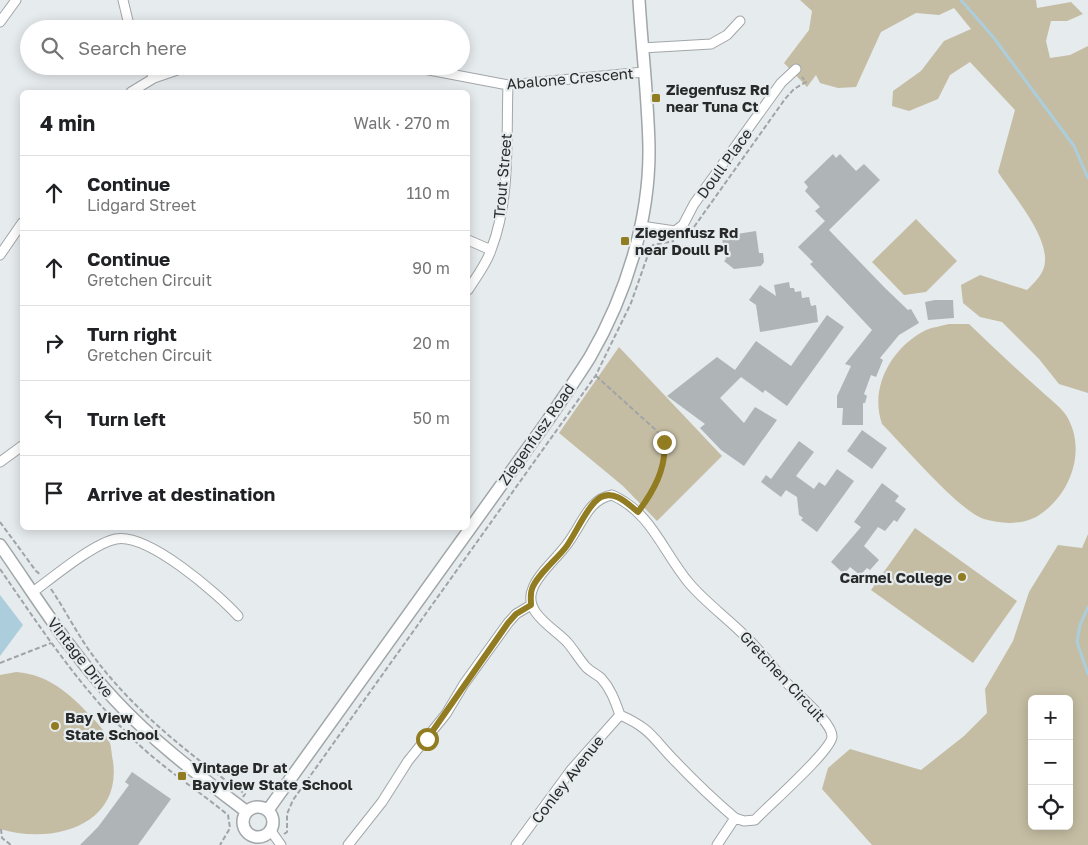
<!DOCTYPE html>
<meta charset="utf-8">
<style>
body{margin:0;font-family:"Golos Text",sans-serif;background:#f2f2f2;color:#202124}
.controls{position:absolute;right:15px;bottom:15px;display:grid;overflow:hidden;border-radius:8px;box-shadow:0 2px 12px #0003}
.controls button{width:45px;height:45px;display:grid;place-items:center;padding:0;border:0;border-bottom:1px solid #e0e0e0;background:#fff;color:#202124;font:25px sans-serif}
.stop{position:absolute;width:15px;height:15px;margin:-11px;border:4px solid #927c22;border-radius:50%;background:#fff}
.stop.end{background:#927c22;border-color:#fff;box-shadow:0 1px 5px #0008}
.list{margin:0;padding:0;list-style:none}
h2{display:flex;justify-content:space-between;align-items:center;height:65px;margin:0;padding:0 20px;font-size:21px}
h2 small{font-size:16px;font-weight:400;color:#757577}
.list li{display:grid;grid-template-columns:32px 1fr auto;gap:15px;align-items:center;box-sizing:border-box;height:75px;padding:0 20px;border-top:1px solid #e0e0e0}
.list b{display:block;font-size:19px;white-space:nowrap}
.list p{margin:0;font-size:16px;white-space:nowrap;color:#757577}
.list em{font-size:16px;font-style:normal;color:#757577}
.icon{flex:none;width:28px;height:28px;fill:none;stroke:currentColor;stroke-width:2;stroke-linecap:round;stroke-linejoin:round}
.map{position:relative;flex:none;width:1088px;height:845px;overflow:hidden}
.search{position:absolute;background:#fff;box-shadow:0 2px 12px #0003;left:20px;top:20px;width:450px;height:55px;display:flex;align-items:center;gap:12px;box-sizing:border-box;padding:0 18px;border-radius:28px;color:#757577;font-size:19px}
.panel{position:absolute;background:#fff;box-shadow:0 2px 12px #0003;left:20px;top:90px;width:450px;height:440px;border-radius:8px}
.map>svg:first-child{display:block}
.green{fill:#c4bda3;fill-rule:evenodd}
.water{fill:#accddc}
.lines{fill:none;stroke-linecap:round;stroke-linejoin:round}
.stream{stroke:#accddc;stroke-width:3}
.building{fill:#afb4b7}
.minor-casing{stroke:#a1a6a8;stroke-width:11}
.tertiary-casing{stroke:#a1a6a8;stroke-width:14}
.path{stroke:#a0a4a6;stroke-width:2;stroke-dasharray:5 2.5;stroke-linecap:butt}
.minor{stroke:#fff;stroke-width:9}
.tertiary{stroke:#fff;stroke-width:11}
.route{stroke:#927c22;stroke-width:6}
.poi-dot{fill:#927c22;stroke:#e6ebee;stroke-width:2}
.labels{text-anchor:middle;dominant-baseline:central;stroke-width:4.5;stroke-linejoin:round;paint-order:stroke}
.street-label{font-size:15px;fill:#282a2a;stroke:#e6ebee}
.poi-label{font-size:15px;font-weight:bold;fill:#282a2a;stroke:#e6ebee;text-anchor:start}
</style>
<div class="map">
<svg width="1088" height="845" viewBox="0 0 1088 845">
<rect width="100%" height="100%" fill="#e6ebee"/>
<path class="green" d="M 800,0 L 1036,0 L 1037,8 L 1071,2 L 1083,14 L 1067,21 L 1051,21 L 1046,41 L 1050,58 L 1070,55 L 1088,46 L 1088,393 L 1059,384 L 1039,359 L 1002,322 L 980,317 L 963,303 L 961,285 L 980,275 L 1027,290 C 1035,282 1045,273 1045,261 C 1047,234 1012,194 998,172 L 1015,110 L 970,62 L 950,75 L 938,99 L 909,111 L 892,106 L 893,91 L 921,71 L 944,41 L 971,29 L 954,8 L 939,15 L 916,13 L 881,32 L 856,87 L 838,88 L 820,83 L 816,75 L 807,87 L 784,63 L 809,30 L 812,11 Z
M 916,219 L 957,261 L 926,292 L 904,295 L 872,262 Z
M 949,324 L 969,324 C 992,346 1015,368 1039,389 C 1047,397 1060,406 1066,415 C 1088,450 1070,497 1036,517 C 1021,525 1000,524 984,519 C 959,511 904,446 882,424 C 869,387 892,347 926,330 C 933,327 942,326 949,324 Z
M 619,347 L 722,456 L 657,521 L 623,486 L 559,433 Z
M 915,528 L 1017,601 L 973,663 L 871,590 Z
M 1088,534 L 1088,845 L 872,845 L 822,789 L 828,768 L 850,749 L 921,770 L 964,736 L 987,713 L 985,689 L 1013,641 L 1029,592 L 1058,545 L 1082,548 ZM 1032,699 L 1069,699 L 1069,826 L 1032,826 Z
M 16,672 C 42,674 60,686 79,704 C 89,715 102,725 108,739 C 112,745 111,754 113,761 C 122,826 52,845 0,829 L 0,675 Z"/>
<path class="water" d="M 0,595 L 23,625 L 0,656 Z"/>
<g class="lines">
<path class="stream" d="M 961,0 L 994,38 L 1074,146 L 1088,178
M 1088,607 L 1080,625 L 1077,642 L 1088,674"/>
</g>
<path class="building" d="M 833,154 L 836,158 L 840,154 L 856,171 L 864,164 L 880,180 L 829,230 L 885,288 L 908,310 L 911,309 L 919,323 L 899,335 L 880,358 L 883,360 L 876,377 L 871,375 L 864,394 L 867,396 L 865,403 L 863,403 L 863,425 L 842,425 L 843,408 L 837,408 L 837,396 L 851,366 L 845,364 L 872,330 L 810,264 L 813,262 L 798,247 L 825,221 L 815,211 L 820,207 L 805,191 L 808,187 L 804,182 Z
M 756,231 L 759,253 L 763,253 L 764,262 L 761,266 L 734,269 L 724,261 L 726,259 L 722,239 L 724,236 Z
M 789,282 L 790,288 L 794,288 L 795,292 L 801,291 L 802,298 L 809,297 L 811,306 L 816,305 L 818,322 L 760,332 L 756,305 L 749,300 L 760,285 L 776,296 L 774,285 Z
M 935,300 L 953,300 L 954,318 L 928,320 L 925,302 Z
M 827,315 L 844,327 L 787,406 L 765,390 L 763,393 L 741,377 L 720,398 L 744,423 L 755,407 L 777,420 L 744,466 L 721,450 L 700,428 L 705,424 L 667,396 L 717,357 L 735,370 L 756,341 L 791,366 Z
M 862,430 L 887,448 L 872,469 L 847,451 Z
M 799,441 L 814,452 L 796,476 L 814,489 L 819,482 L 825,486 L 837,469 L 854,481 L 817,532 L 801,520 L 803,518 L 799,515 L 797,497 L 786,490 L 781,497 L 761,482 L 766,475 L 771,479 Z
M 882,483 L 899,496 L 895,501 L 906,509 L 897,522 L 894,520 L 885,531 L 878,527 L 864,546 L 879,560 L 870,570 L 867,568 L 860,575 L 850,567 L 844,574 L 831,562 L 861,527 L 854,522 Z
M 132,772 L 171,799 L 138,845 L 80,845 L 98,827 L 129,785 L 125,782 Z"/>
<g class="lines">
<defs>
<path id="minor" d="M 123,0 L 130,29
M 0,22 L 16,0
M 642,48 L 711,44 L 727,35 L 740,21
M 148,66 L 154,78
M 408,66 L 508,85 L 644,72
M 131,92 L 154,78 L 189,66
M 641,226 L 675,231 L 683,225 L 694,204 L 781,83 L 796,69
M 468,240 L 491,250
M 0,255 L 22,223
M 468,290 C 476,277 486,265 491,250 C 511,199 506,139 508,85
M 0,462 L 22,446
M 612,495 C 651,512 663,552 689,583 C 705,602 726,617 744,635 C 759,649 771,665 784,680 C 795,693 833,722 832,737 C 830,752 769,805 755,820 L 744,821 L 735,818 C 714,800 694,781 676,762 C 653,739 652,729 620,715 C 615,701 611,689 601,678 C 596,674 590,671 586,667 C 579,659 574,650 567,642 C 554,628 522,612 533,588 C 539,572 560,556 570,540 C 583,522 589,499 612,495 Z
M 33,592 C 52,578 94,543 116,539 C 148,533 217,593 238,616
M 271,831 L 281,845
M 348,845 L 382,802 L 408,761 L 446,714 L 464,684 L 508,623 L 516,614 L 531,605
M 516,845 L 571,770 L 620,715
M 717,845 L 735,818"/>
<path id="tertiary" d="M 0,545 C 37,598 71,654 116,701 C 155,743 201,777 247,812
M243 822a15 15 0 1 1 30 0a15 15 0 1 1-30 0Z
M 268,810 L 548,420 C 562,399 577,378 590,357 C 626,295 650,219 649,147 C 648,98 642,49 639,0"/>
</defs>
<use href="#minor" class="minor-casing"/>
<use href="#tertiary" class="tertiary-casing"/>
<path class="path" d="M 694,227 L 785,99 L 794,89 L 806,82 L 802,77
M 596,376 L 657,431 C 659,434 662,437 664,441 C 671,457 654,491 644,504
M 0,522 L 36,571 L 41,575
M 0,569 C 40,627 78,685 128,734 C 158,765 195,788 228,815 L 230,828 L 220,845
M 51,589 C 66,611 78,636 94,657 C 133,710 192,757 245,794 L 243,797
M 0,663 L 51,643
M 1,829 L 2,838 L 11,845
M 284,834 L 287,832 L 287,814 L 293,800 L 596,375 L 631,303 L 650,249 L 653,245 L 674,241"/>
<use href="#minor" class="minor"/>
<use href="#tertiary" class="tertiary"/>
</g>
<g class="lines">
<path class="route" d="M 427,739 L 508,623 L 516,614 L 531,605 C 531,600 530,594 532,589 C 536,576 557,559 566,547 C 575,535 588,504 601,497 C 615,490 628,504 638,512 C 653,492 667,468 664,442"/>
</g>
<g class="poi-dot">
<rect x="651" y="93" width="10" height="10" rx="2.5"/>
<rect x="620" y="236" width="10" height="10" rx="2.5"/>
<circle cx="962" cy="577" r="5"/>
<circle cx="55" cy="726" r="5"/>
<rect x="177" y="771" width="10" height="10" rx="2.5"/>
</g>
<g class="labels">
<g class="street-label">
<text transform="translate(570 78) rotate(-5)">Abalone Crescent</text>
<text transform="translate(724 163) rotate(-54)">Doull Place</text>
<text transform="translate(502 176) rotate(-85)">Trout Street</text>
<text transform="translate(536 434) rotate(-55)">Ziegenfusz Road</text>
<text transform="translate(81 657) rotate(52)">Vintage Drive</text>
<text transform="translate(783 676) rotate(47)">Gretchen Circuit</text>
<text transform="translate(567 779) rotate(-52)">Conley Avenue</text>
</g>
<g class="poi-label">
<text x="666" y="89">Ziegenfusz Rd<tspan x="666" dy="17">near Tuna Ct</tspan></text>
<text x="635" y="232">Ziegenfusz Rd<tspan x="635" dy="17">near Doull Pl</tspan></text>
<text x="952" y="577" text-anchor="end">Carmel College</text>
<text x="65" y="717">Bay View<tspan x="65" dy="17">State School</tspan></text>
<text x="192" y="767">Vintage Dr at<tspan x="192" dy="17">Bayview State School</tspan></text>
</g>
</g>
</svg>
<div class="controls">
<button>+</button>
<button>−</button>
<button><svg class="icon" aria-label="locate" viewBox="0 0 24 24"><circle cx="12" cy="12" r="6"/><path d="M12 2v4M12 18v4M2 12h4M18 12h4"/></svg></button>
</div>
<div class="stop" style="left:427px;top:739px"></div>
<div class="stop end" style="left:664px;top:442px"></div>
<div class="search"><svg class="icon" aria-label="search" viewBox="0 0 24 24"><circle cx="10" cy="10" r="6"/><path d="M15 15l6 6"/></svg>Search here</div>
<section class="panel">
<h2>4 min<small>Walk · 270 m</small></h2>
<ul class="list">
<li><svg class="icon" aria-label="ahead" viewBox="0 0 24 24"><path d="M12 20V5M6 11l6-6 6 6"/></svg><div><b>Continue</b><p>Lidgard Street</p></div><em>110 m</em></li>
<li><svg class="icon" aria-label="ahead" viewBox="0 0 24 24"><path d="M12 20V5M6 11l6-6 6 6"/></svg><div><b>Continue</b><p>Gretchen Circuit</p></div><em>90 m</em></li>
<li><svg class="icon" aria-label="right" viewBox="0 0 24 24"><path d="M7 20v-9h11M14 6l5 5-5 5"/></svg><div><b>Turn right</b><p>Gretchen Circuit</p></div><em>20 m</em></li>
<li><svg class="icon" aria-label="left" viewBox="0 0 24 24"><path d="M17 20v-9H6M10 6l-5 5 5 5"/></svg><div><b>Turn left</b></div><em>50 m</em></li>
<li><svg class="icon" aria-label="arrive" viewBox="0 0 24 24"><path d="M6 21V4h12l-3 4 3 4H6"/></svg><div><b>Arrive at destination</b></div></li>
</ul>
</section>
</div>
